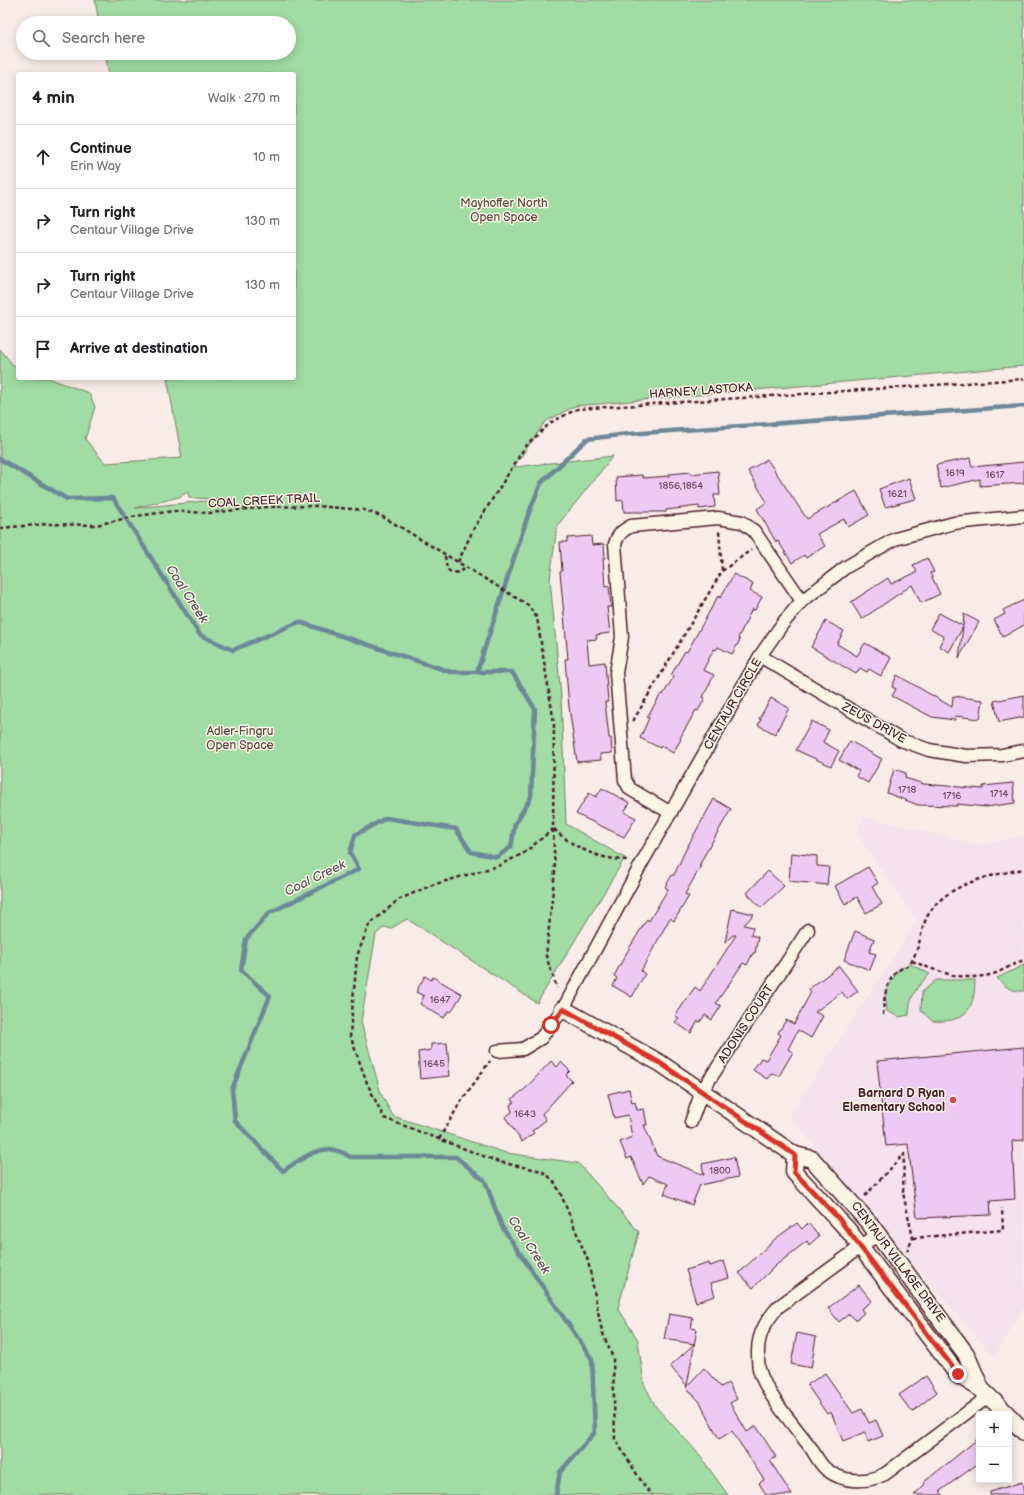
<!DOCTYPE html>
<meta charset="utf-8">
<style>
body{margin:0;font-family:"Balsamiq Sans",sans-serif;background:#f2f2f2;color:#202124}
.controls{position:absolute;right:12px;bottom:12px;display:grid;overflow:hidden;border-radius:4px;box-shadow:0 2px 10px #0003}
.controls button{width:36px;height:36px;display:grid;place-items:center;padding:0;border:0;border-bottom:1px solid #e0e0e0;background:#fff;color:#202124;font:20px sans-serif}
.stop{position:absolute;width:12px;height:12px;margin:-9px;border:3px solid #d93025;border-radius:50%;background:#fff}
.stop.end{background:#d93025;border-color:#fff;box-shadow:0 1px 4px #0008}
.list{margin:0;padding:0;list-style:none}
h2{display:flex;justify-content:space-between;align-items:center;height:52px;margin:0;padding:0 16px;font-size:17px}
h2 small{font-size:13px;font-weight:400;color:#757577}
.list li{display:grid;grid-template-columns:26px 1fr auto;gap:12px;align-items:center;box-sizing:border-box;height:64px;padding:0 16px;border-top:1px solid #e0e0e0}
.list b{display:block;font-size:15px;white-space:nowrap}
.list p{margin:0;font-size:13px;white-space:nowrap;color:#757577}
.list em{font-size:13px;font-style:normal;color:#757577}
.icon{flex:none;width:22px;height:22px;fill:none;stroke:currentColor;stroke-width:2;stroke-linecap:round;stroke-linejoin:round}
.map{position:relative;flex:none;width:1024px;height:1495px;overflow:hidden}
.search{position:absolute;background:#fff;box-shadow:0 2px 10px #0003;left:16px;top:16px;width:280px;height:44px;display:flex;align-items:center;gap:10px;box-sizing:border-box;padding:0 14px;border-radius:22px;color:#757577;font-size:15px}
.panel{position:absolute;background:#fff;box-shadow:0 2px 10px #0003;left:16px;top:72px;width:280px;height:308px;border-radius:4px}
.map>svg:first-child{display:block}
.built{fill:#f5e2ec}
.green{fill:#a0dca3;stroke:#757e67;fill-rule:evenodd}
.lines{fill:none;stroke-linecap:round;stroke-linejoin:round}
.stream{stroke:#6c8899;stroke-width:4.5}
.building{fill:#edc9f4;stroke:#4a1f2b}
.street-casing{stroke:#4a1f2b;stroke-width:15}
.secondary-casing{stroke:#4a1f2b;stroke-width:19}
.path{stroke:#4a1f2b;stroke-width:2.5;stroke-dasharray:4 3;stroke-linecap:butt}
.street{stroke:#fcf5e5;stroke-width:12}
.secondary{stroke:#fcf5e5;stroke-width:16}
.route{stroke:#d93025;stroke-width:5}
.poi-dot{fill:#d1495b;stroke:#fcf5e5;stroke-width:1.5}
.labels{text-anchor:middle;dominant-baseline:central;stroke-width:3;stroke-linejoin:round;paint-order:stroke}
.number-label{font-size:10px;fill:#734a5d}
.park-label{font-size:12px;fill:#604e49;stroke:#fcf5e5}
.street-label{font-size:12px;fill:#4a1f2b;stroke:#fcf5e5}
.poi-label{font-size:12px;font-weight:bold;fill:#4a1f2b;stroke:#fcf5e5;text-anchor:end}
.water-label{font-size:13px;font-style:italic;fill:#5b5462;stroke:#fcf5e5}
</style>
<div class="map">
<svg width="1024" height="1495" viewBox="0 0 1024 1495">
<rect width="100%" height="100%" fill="#f9ece8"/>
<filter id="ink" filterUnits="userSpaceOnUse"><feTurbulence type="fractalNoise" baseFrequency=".025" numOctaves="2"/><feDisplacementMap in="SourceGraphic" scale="8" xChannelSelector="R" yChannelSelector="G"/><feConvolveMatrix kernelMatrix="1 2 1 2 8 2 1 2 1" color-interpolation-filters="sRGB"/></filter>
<g filter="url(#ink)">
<path class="built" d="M 864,816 L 979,845 L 1024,835 L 1024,1307 L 994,1358 L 789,1116 L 917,921 L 856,833 Z"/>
<path class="green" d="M 95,0 L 1024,0 L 1024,366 L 575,406 L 545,422 L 514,467 L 613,456 L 557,526 L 550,579 L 561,697 L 566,824 L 625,858 L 537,1003 L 407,919 L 390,929 L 385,927 L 376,934 L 361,1022 L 381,1094 L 393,1116 L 506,1153 L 578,1163 L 639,1232 L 618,1308 L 638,1340 L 644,1384 L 656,1407 L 697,1452 L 728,1495 L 0,1495 L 0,519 L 2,518 L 0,518 L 0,349 L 13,365 L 18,367 L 18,378 L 48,378 L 89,393 L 95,407 L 85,439 L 105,463 L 182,458 L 167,378 L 294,378 L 294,74 L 109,74 L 105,53 L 289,53 L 289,23 L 99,23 ZM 188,492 L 189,498 L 225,499 L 135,508 L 179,497 Z
M 910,964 L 930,974 C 917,986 909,997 909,1015 L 899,1017 L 887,1011 L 885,993 L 898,970 Z
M 1024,965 L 1024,991 C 1012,992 1005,987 997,978 Z
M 936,980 L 975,980 C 975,1012 963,1023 932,1021 L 921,1010 L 922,992 Z"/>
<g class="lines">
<path class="stream" d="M 0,459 L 67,499 L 113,498 L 200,635 L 233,650 L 299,622 L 451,672 L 512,672 L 535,709 L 531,797 L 515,824 L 511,847 L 497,857 L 471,852 L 456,829 L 386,818 L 355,835 L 350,853 L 359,869 L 269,913 L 246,939 L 241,970 L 270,996 L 232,1089 L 235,1121 L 283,1171 C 304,1157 325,1139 350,1157 L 456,1157 L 485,1181 L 502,1227 L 592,1359 L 595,1432 L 560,1472 L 556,1495
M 477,672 L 528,515 L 541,483 L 587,439 L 628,434 L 1024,406"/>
</g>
<path class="building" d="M 970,458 L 972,467 L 1024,462 L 1024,483 L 980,486 L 980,479 L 941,488 L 936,465 Z
M 767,459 L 807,519 L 856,491 L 869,515 L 848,527 L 844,519 L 817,534 L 825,546 L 806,558 L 804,555 L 792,563 L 778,541 L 776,542 L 757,509 L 767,502 L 748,471 Z
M 718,471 L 720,495 L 714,495 L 715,507 L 699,509 L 699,506 L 666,510 L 666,512 L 624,512 L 623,500 L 617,501 L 616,477 L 642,475 L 643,478 L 669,476 L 669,474 L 691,472 L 691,474 Z
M 909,478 L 916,499 L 885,507 L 879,489 Z
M 591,536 L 592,545 L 604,544 L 605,558 L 603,558 L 605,587 L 609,586 L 611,607 L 607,607 L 610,633 L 596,635 L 597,639 L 587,640 L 589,664 L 605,662 L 608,702 L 605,702 L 609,738 L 611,738 L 612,753 L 600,754 L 601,760 L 577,762 L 569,707 L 565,659 L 568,659 L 561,583 L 560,572 L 562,571 L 560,542 L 567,542 L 567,538 Z
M 927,558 L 934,572 L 930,573 L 940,594 L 921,603 L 912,585 L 862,619 L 851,602 L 888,578 L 891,584 L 917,572 L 913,565 Z
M 734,574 L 753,584 L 750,591 L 762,597 L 755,610 L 752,609 L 738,638 L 740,640 L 732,654 L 718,647 L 716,650 L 714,649 L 703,670 L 714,675 L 703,697 L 705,698 L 698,711 L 696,710 L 680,738 L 681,739 L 673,753 L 661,746 L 660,748 L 640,738 L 649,718 L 647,717 L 661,694 L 663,695 L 674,676 L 671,675 L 685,651 L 687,652 L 718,596 L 720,598 Z
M 1024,600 L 1024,625 L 1003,637 L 994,620 L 1005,614 L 1003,610 Z
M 939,613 L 963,626 L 964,614 L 979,622 L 959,658 L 963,627 L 949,652 L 939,646 L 944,637 L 930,629 Z
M 826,621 L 844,631 L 837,644 L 857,656 L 865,643 L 891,658 L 881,676 L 869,669 L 867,672 L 860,668 L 856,674 L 811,647 Z
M 897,675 L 952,707 L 953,696 L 983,700 L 980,719 L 955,716 L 955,720 L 932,717 L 892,696 L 896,689 L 892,687 Z
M 1024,695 L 1024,717 L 999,722 L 994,701 Z
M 771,698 L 789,708 L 775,734 L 758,725 L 761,719 L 759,719 Z
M 812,721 L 829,730 L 823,742 L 839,751 L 831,766 L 796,750 Z
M 850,741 L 882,759 L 868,783 L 856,776 L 859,771 L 839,760 Z
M 894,769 L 906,773 L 905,778 L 924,784 L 983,789 L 983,786 L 1013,783 L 1015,803 L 986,807 L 957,804 L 957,806 L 918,805 L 887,793 Z
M 602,788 L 630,803 L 624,812 L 636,818 L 624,837 L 576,814 L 589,793 L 596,797 Z
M 714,799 L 731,809 L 704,856 L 699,866 L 701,866 L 685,894 L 689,896 L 674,921 L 670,918 L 641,971 L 645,974 L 632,997 L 613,986 L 617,978 L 614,976 L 627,952 L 647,919 L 649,921 L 668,889 L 665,887 L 672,875 L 674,875 L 686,849 Z
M 791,853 L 817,856 L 817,866 L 829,867 L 827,885 L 789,881 Z
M 868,867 L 878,883 L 872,887 L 882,904 L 866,913 L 857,897 L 845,904 L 835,886 Z
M 768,871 L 784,886 L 761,908 L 747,893 Z
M 732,909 L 754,914 L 744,925 L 753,927 L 751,935 L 758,937 L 755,953 L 753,953 L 747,965 L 743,963 L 716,1003 L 721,1006 L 712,1020 L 705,1015 L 700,1022 L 698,1021 L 691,1033 L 675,1022 L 679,1018 L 675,1016 L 695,987 L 700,991 L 736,935 L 733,935 L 725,942 Z
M 855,931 L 874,939 L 869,952 L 876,954 L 870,970 L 844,960 Z
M 839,966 L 858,991 L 847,999 L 842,992 L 815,1012 L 823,1016 L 811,1038 L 798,1030 L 788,1049 L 793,1052 L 779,1076 L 772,1073 L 767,1079 L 753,1070 L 761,1058 L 766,1060 L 781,1035 L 778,1033 L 786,1020 L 794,1024 L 811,992 L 809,989 Z
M 425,976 L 431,980 L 433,977 L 462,994 L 451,1012 L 448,1011 L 444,1018 L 420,1004 L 424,996 L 416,992 Z
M 447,1043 L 450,1076 L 420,1079 L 418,1052 L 431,1050 L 431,1044 Z
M 1024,1047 L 1024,1140 L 1012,1141 L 1015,1199 L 990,1201 L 991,1215 L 917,1218 L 908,1144 L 886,1146 L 877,1061 Z
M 551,1061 L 557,1067 L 561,1062 L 570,1071 L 566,1075 L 572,1081 L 542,1114 L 546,1120 L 532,1131 L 534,1133 L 522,1142 L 505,1117 L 512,1112 L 510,1105 L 514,1102 L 512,1099 L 526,1088 Z
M 629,1089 L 632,1103 L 635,1102 L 637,1110 L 644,1109 L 647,1125 L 644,1125 L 657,1156 L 704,1175 L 702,1164 L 734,1157 L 738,1177 L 700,1185 L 692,1205 L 664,1194 L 668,1184 L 649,1176 L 643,1184 L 631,1157 L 627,1159 L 620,1142 L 632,1137 L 628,1115 L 614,1118 L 608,1094 Z
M 797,1223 L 802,1229 L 808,1223 L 819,1236 L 809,1245 L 807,1241 L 775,1266 L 753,1288 L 739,1273 L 775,1239 Z
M 724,1261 L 729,1278 L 711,1283 L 715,1296 L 696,1302 L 686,1270 L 709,1263 L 710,1266 Z
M 859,1285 L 872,1301 L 861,1309 L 864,1313 L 856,1320 L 849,1314 L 839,1322 L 828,1308 Z
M 669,1314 L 693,1318 L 691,1328 L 697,1329 L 687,1386 L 670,1366 L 694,1344 L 664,1339 Z
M 797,1333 L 816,1337 L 811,1368 L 791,1364 Z
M 704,1368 L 721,1387 L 728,1383 L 737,1399 L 730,1403 L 747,1432 L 756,1426 L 776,1457 L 770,1461 L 792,1495 L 766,1495 L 759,1483 L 764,1480 L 732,1431 L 719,1439 L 700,1402 L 686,1387 Z
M 825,1373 L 853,1413 L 862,1409 L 869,1423 L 876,1420 L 883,1436 L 868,1442 L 865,1432 L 843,1441 L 831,1412 L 827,1414 L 807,1385 Z
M 926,1376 L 937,1392 L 912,1412 L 899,1395 Z
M 979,1438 L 979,1463 L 940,1491 L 943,1495 L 914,1495 L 925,1484 L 924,1482 Z
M 1022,1482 L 1024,1495 L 990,1495 L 990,1492 Z"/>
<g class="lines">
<defs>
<path id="street" d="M 760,656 L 901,740 L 929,750 L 966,756 L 1002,755 L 1024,751
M 671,813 L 630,789 L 625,780 L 616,673 L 622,637 L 615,544 C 618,534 622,531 631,526 L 718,518 L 742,522 L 754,531 L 802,601
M 497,1051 L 523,1049 L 541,1038 L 563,1009 L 644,859 L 760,656 L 783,623 L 802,601 L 846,567 L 895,539 L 954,523 L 1024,516
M 691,1122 L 702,1091 L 808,930
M 878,1234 L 778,1307 C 767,1320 758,1333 758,1351 C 758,1356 758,1364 759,1369 C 765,1393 796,1428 811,1448 C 815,1455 821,1466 827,1470 C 844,1483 866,1483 885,1474 L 989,1396"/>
<path id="secondary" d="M 563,1009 L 660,1063 L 795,1155 L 812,1159 L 870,1224 L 966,1354 L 981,1389
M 795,1155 L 794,1172 L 848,1230 L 958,1375 L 981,1389 L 1007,1414
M 1009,1416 L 1024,1432"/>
</defs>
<use href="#street" class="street-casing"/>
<use href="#secondary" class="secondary-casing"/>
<path class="path" d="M 0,528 L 49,524 L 96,525 L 136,516 L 174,511 L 209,513 L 266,507 L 316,506 L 364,510 L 381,516 L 402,528 L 528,605 L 537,618 L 554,723 L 553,829 L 524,853 L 498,866 L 432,885 L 398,900 L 369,925 L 357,956 L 350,1035 L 367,1083 L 384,1118 L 499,1162 L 542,1171 L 553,1180 L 560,1192 L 588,1261 L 602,1331 L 613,1358 L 615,1439 L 645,1487 L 652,1495
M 445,556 L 447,569 C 453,575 460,573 466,567
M 458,562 L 473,530 L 525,447 L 550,423 L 577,409 L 1024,379
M 722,571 L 751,550
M 633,721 L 722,571 L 719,531
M 553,829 L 555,870 L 546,956 L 557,988
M 554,829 C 575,849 600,860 630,860
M 912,961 C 939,972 966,983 996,973 C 1005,969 1014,964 1024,960
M 883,1015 C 884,999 885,981 899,970 C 903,967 908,967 911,962 C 920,948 920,933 926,919 C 942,884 991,875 1024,869
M 439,1139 L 460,1103 L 490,1061
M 865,1196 L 904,1154 L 903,1193 L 913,1238 L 907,1251
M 913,1238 L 1003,1230 L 1002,1208"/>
<use href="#street" class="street"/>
<use href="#secondary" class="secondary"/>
</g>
</g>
<g class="lines" filter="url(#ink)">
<path class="route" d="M 551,1025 L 563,1009 L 660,1063 L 795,1155 L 794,1172 L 839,1219 L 958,1374"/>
</g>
<circle class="poi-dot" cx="953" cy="1100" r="4"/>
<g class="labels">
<g class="number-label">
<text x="955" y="473">1619</text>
<text x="995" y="475">1617</text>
<text x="681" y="486">1856,1854</text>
<text x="897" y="494">1621</text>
<text x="907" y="790">1718</text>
<text x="999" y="794">1714</text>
<text x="952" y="796">1716</text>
<text x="440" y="1000">1647</text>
<text x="434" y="1064">1645</text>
<text x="525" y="1114">1643</text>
<text x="720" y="1171">1800</text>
</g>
<g class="park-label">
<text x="504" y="203">Mayhoffer North<tspan x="504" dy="14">Open Space</tspan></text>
<text x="240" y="731">Adler-Fingru<tspan x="240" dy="14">Open Space</tspan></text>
</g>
<g class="street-label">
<text transform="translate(701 391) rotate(-4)">HARNEY LASTOKA</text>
<text transform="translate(264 501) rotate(-3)">COAL CREEK TRAIL</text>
<text transform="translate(733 704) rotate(-60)">CENTAUR CIRCLE</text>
<text transform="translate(874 723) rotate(29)">ZEUS DRIVE</text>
<text transform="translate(746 1024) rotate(-57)">ADONIS COURT</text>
<text transform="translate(898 1262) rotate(53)">CENTAUR VILLAGE DRIVE</text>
</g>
<g class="poi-label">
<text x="945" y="1093">Barnard D Ryan<tspan x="945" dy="14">Elementary School</tspan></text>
</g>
<g class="water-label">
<text transform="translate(187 594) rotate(57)">Coal Creek</text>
<text transform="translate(315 878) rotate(-26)">Coal Creek</text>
<text transform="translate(529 1245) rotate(57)">Coal Creek</text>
</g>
</g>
</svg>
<div class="controls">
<button>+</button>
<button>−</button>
</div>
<div class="stop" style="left:551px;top:1025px"></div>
<div class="stop end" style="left:958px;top:1374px"></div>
<div class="search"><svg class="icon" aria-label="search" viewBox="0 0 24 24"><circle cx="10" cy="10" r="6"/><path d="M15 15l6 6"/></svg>Search here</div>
<section class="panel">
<h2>4 min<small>Walk · 270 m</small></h2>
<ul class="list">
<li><svg class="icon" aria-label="ahead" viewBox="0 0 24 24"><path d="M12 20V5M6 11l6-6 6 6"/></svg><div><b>Continue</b><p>Erin Way</p></div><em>10 m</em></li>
<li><svg class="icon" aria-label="right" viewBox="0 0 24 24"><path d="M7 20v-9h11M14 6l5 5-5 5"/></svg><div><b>Turn right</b><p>Centaur Village Drive</p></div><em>130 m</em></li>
<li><svg class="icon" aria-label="right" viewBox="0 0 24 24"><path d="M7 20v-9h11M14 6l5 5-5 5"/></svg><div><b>Turn right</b><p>Centaur Village Drive</p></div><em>130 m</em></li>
<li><svg class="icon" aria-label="arrive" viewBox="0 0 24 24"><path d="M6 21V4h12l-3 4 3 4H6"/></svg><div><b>Arrive at destination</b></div></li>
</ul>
</section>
</div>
